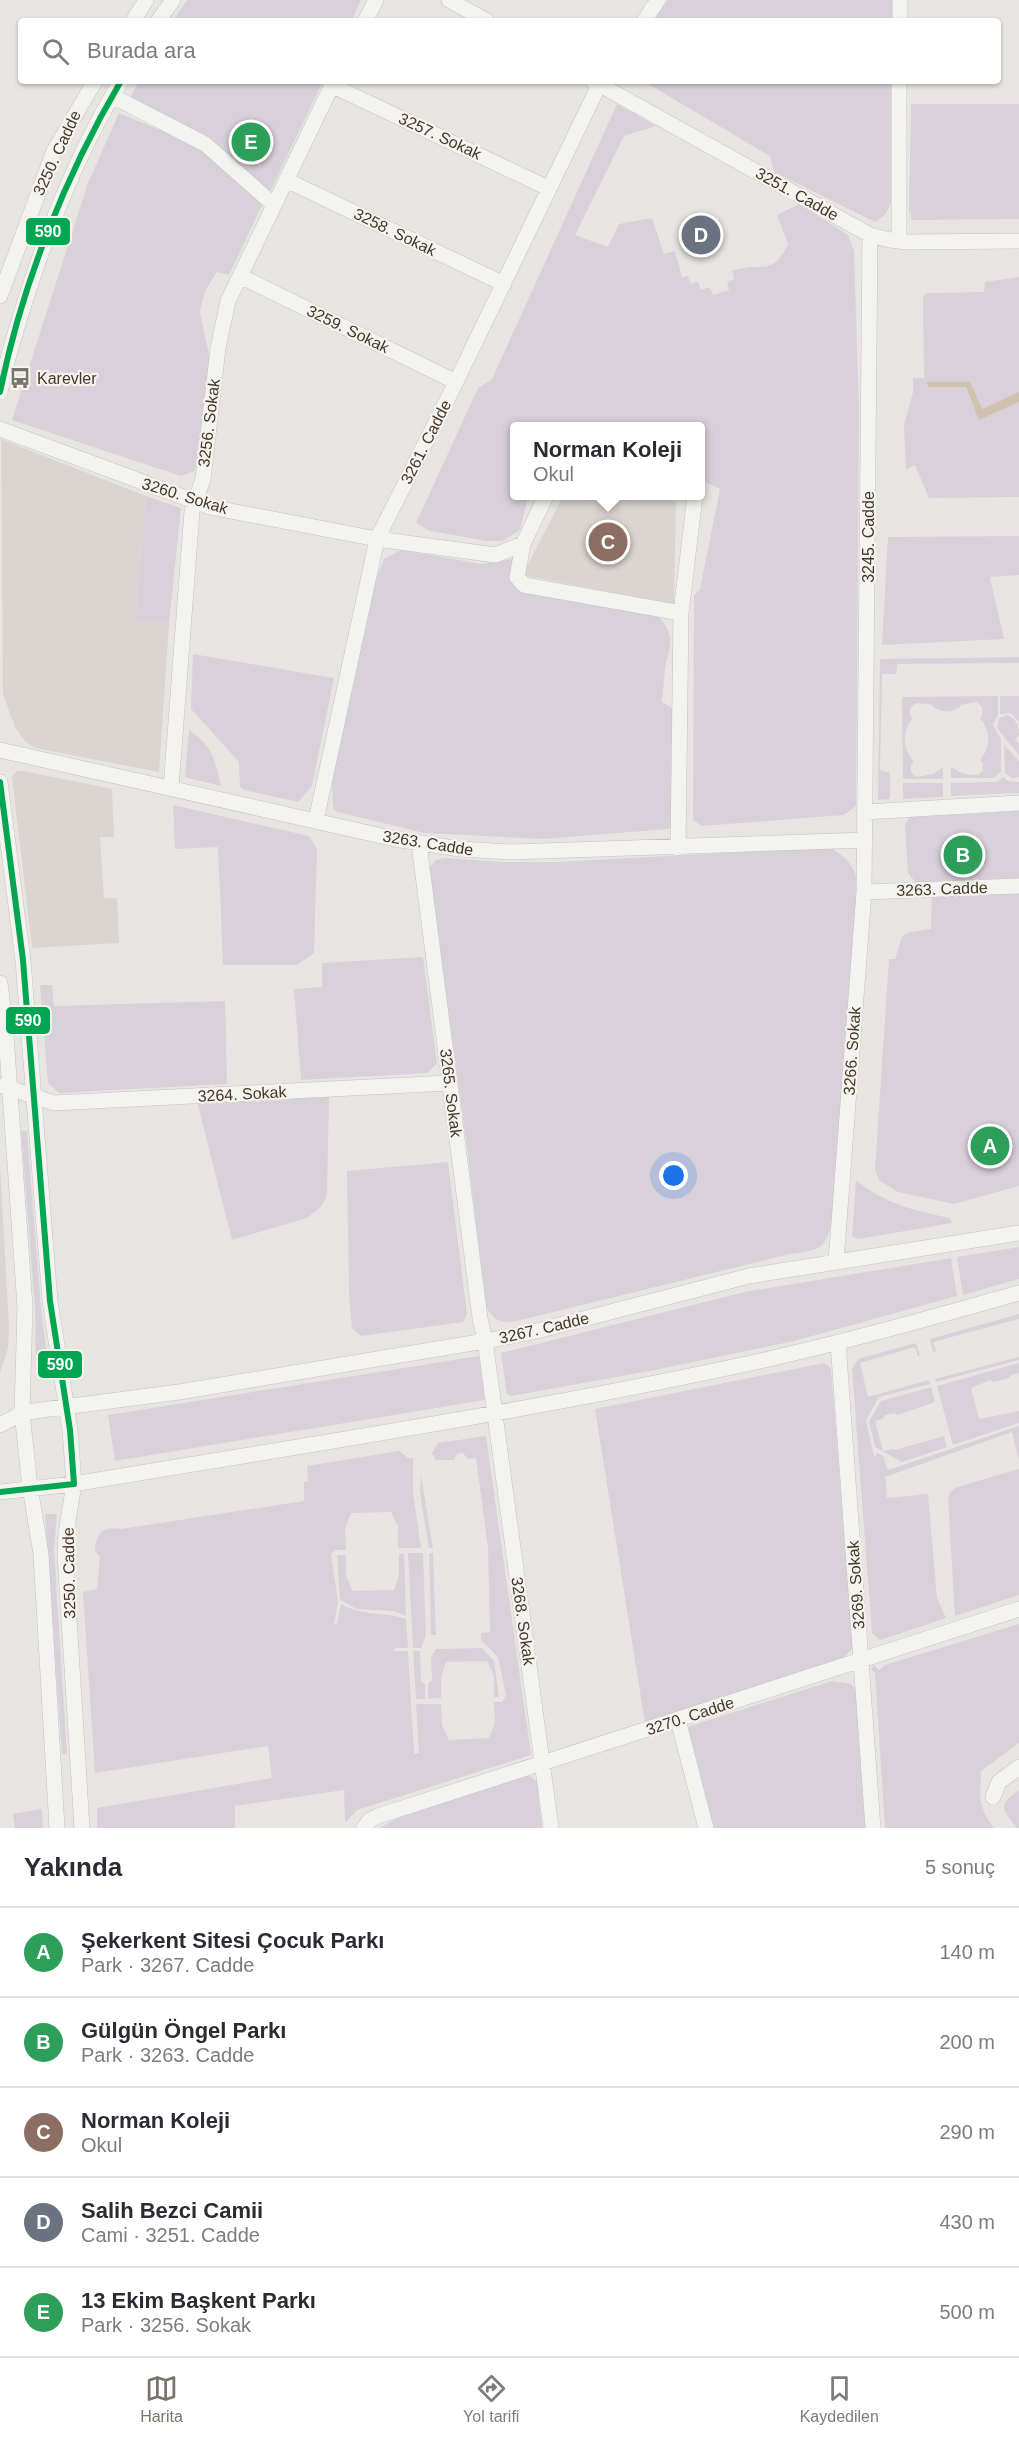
<!DOCTYPE html>
<html lang="tr">
<meta charset="utf-8">
<style>
body{margin:0;font-family:Helvetica,sans-serif;background:#f7f7f7;color:#2b2b33}
.you{position:absolute;left:674px;top:1176px;width:21px;height:21px;margin:-15px;border:4px solid #fff;border-radius:50%;background:#1a73e8;box-shadow:0 0 0 9px #1a73e833}
.badge{display:grid;place-items:center;width:39px;height:39px;border-radius:50%;background:#7a756a;color:#fff;font-size:20px;font-weight:700}
.pin{position:absolute;translate:-50% -50%;border:3px solid #fff;box-shadow:0 2px 6px #0006}
.popup{position:absolute;left:510px;top:422px;width:195px;height:78px;box-sizing:border-box;display:grid;place-content:center;border-radius:6px;background:#fff;filter:drop-shadow(0 2px 4px #0005);font-size:20px;white-space:nowrap;color:#7c7c81}
.popup b{font-size:22px;color:#2b2b33}
.popup::after{content:'';position:absolute;left:50%;top:100%;margin-left:-12px;border:12px solid transparent;border-top-color:#fff}
.list{margin:0;padding:0;list-style:none}
h2{display:flex;justify-content:space-between;align-items:center;height:78px;margin:0;padding:0 24px;font-size:26px}
h2 small{font-size:20px;font-weight:400;color:#7c7c81}
.list li{display:grid;grid-template-columns:39px 1fr auto;gap:18px;align-items:center;box-sizing:border-box;height:90px;padding:0 24px;border-top:2px solid #e1e1e2}
.list b{display:block;font-size:22px;white-space:nowrap}
.list p{margin:0;font-size:20px;white-space:nowrap;color:#7c7c81}
.list em{font-size:20px;font-style:normal;color:#7c7c81}
.icon{flex:none;width:33px;height:33px;fill:none;stroke:currentColor;stroke-width:2;stroke-linecap:round;stroke-linejoin:round}
.map{position:relative;flex:none;width:1019px;height:1828px;overflow:hidden}
.search{position:absolute;background:#fff;box-shadow:0 2px 4px #0004;left:18px;right:18px;top:18px;height:66px;display:flex;align-items:center;gap:15px;box-sizing:border-box;padding:0 21px;border-radius:6px;color:#7c7c81;font-size:22px}
.sheet{height:528px;background:#fff}
nav{display:flex;justify-content:space-around;align-items:center;box-sizing:border-box;height:84px;border-top:2px solid #e1e1e2;background:#fff;font-size:16px;color:#7c7c81}
nav a{display:grid;justify-items:center;gap:3px}
nav .on{color:#7a756a}
.map>svg:first-child{display:block}
.built{fill:#dad5d0}
.green{fill:#d9d1d9}
.water{fill:#d1c2b0}
.lines{fill:none;stroke-linecap:round;stroke-linejoin:round}
.minor-casing{stroke:#c5c3c0;stroke-width:16}
.minor{stroke:#f3f3f1;stroke-width:15}
.bus-1-casing{stroke:#f6f3ef;stroke-width:10}
.bus-1{stroke:#00a651;stroke-width:6}
.labels{text-anchor:middle;dominant-baseline:central;stroke-width:4.5;stroke-linejoin:round;paint-order:stroke}
.street-label{font-size:16px;fill:#403829;stroke:#f6f3ef}
.poi-label{font-size:16px;fill:#403829;stroke:#f6f3ef;text-anchor:start}
.line-badge{stroke:#f6f3ef;stroke-width:2}
.badge-label{font-size:16px;text-anchor:middle;font-weight:bold;fill:#fff}
</style>
<div class="map">
<svg width="1019" height="1828" viewBox="0 0 1019 1828">
<rect width="100%" height="100%" fill="#e7e5e2"/>
<path class="built" d="M 1,439 L 146,496 L 135,621 L 169,624 L 159,772 L 35,748 L 25,741 L 16,729 L 3,695 Z
M 563,496 L 664,496 L 676,502 L 674,604 L 526,576 L 524,572 Z
M 17,771 L 24,771 L 112,789 L 114,837 L 100,837 L 104,898 L 117,898 L 119,943 L 32,948 L 12,777 Z
M 0,1167 L 9,1327 L 8,1348 L 0,1373 Z"/>
<path class="green" d="M 187,0 L 361,0 L 351,21 L 173,21 Z
M 668,0 L 892,0 L 892,21 L 653,21 Z
M 139,81 L 323,81 L 269,194 L 130,98 Z
M 643,81 L 892,81 L 891,203 L 885,215 L 875,222 L 774,172 L 770,156 Z
M 617,104 L 656,126 L 624,136 L 575,235 L 608,247 L 619,224 L 652,218 L 664,254 L 675,251 L 682,277 L 688,276 L 691,284 L 698,281 L 701,290 L 710,287 L 713,295 L 729,290 L 727,282 L 734,279 L 732,271 C 759,261 773,278 788,244 L 777,215 L 799,204 L 848,235 L 854,251 L 859,409 L 856,806 L 844,815 L 702,826 L 693,820 L 694,595 L 700,589 L 720,489 L 701,480 L 701,426 L 588,426 L 581,423 L 580,426 L 515,426 L 515,496 L 528,496 L 520,530 L 503,541 L 487,541 L 430,531 L 416,523 L 478,388 L 492,379 Z
M 911,104 L 1019,104 L 1019,219 L 912,220 L 909,210 Z
M 119,113 L 201,147 L 261,199 L 262,205 L 229,275 L 217,272 L 205,291 L 200,312 L 210,360 L 195,471 L 181,476 L 12,420 L 88,183 Z
M 1019,277 L 1019,497 L 929,498 L 915,465 L 906,469 L 904,425 L 913,392 L 913,378 L 924,378 L 923,298 L 925,294 L 931,293 L 984,292 L 985,282 Z
M 146,496 L 181,508 L 169,624 L 135,621 Z
M 1019,536 L 1019,575 L 990,577 L 1004,639 L 882,645 L 888,537 Z
M 401,550 L 482,564 L 517,558 L 511,576 L 656,613 C 677,638 670,641 665,669 C 664,680 663,691 662,702 L 672,708 L 674,824 L 668,829 L 543,839 L 424,833 L 338,812 L 333,809 L 332,782 L 369,597 L 384,559 Z
M 193,654 L 334,678 L 312,786 L 298,802 L 244,790 L 240,787 L 239,762 L 191,709 Z
M 1019,657 L 1019,663 L 897,664 L 896,674 L 882,674 L 880,770 L 890,773 L 890,799 L 878,800 L 880,659 Z
M 998,696 L 998,715 L 993,725 L 1001,740 L 1001,772 L 994,778 L 951,778 L 951,767 C 962,773 964,775 978,775 L 983,770 L 983,763 L 980,760 C 991,747 991,731 980,718 L 982,715 L 982,707 L 977,702 L 960,705 L 960,707 C 949,713 944,713 933,707 L 933,705 L 916,703 L 910,708 L 910,715 L 913,718 C 901,732 903,748 914,762 L 911,765 L 911,772 L 916,777 L 933,774 L 943,767 L 943,779 L 903,779 L 902,697 Z
M 1000,696 L 1019,696 L 1019,722 L 1011,713 L 1000,714 Z
M 1007,715 C 1016,718 1019,726 1019,735 L 1015,739 L 1019,744 L 1019,755 L 997,728 L 999,718 Z
M 189,730 C 214,748 214,757 221,786 L 185,777 Z
M 1004,745 L 1019,761 L 1019,777 L 1012,778 L 1005,773 Z
M 1003,777 L 1008,781 L 1019,782 L 1019,793 L 951,796 L 951,783 L 997,782 Z
M 903,783 L 943,783 L 943,797 L 903,799 Z
M 173,805 L 309,836 L 317,849 L 314,953 L 297,965 L 223,965 L 218,847 L 175,849 Z
M 1019,811 L 1019,878 L 916,883 L 908,873 L 905,824 L 910,817 Z
M 830,847 C 842,855 855,864 857,881 C 862,915 852,969 849,1004 C 842,1076 838,1148 833,1220 C 824,1251 821,1249 790,1254 L 521,1320 C 505,1324 495,1323 486,1307 L 468,1155 L 429,868 L 436,860 L 445,858 L 501,862 L 558,862 Z
M 1019,892 L 1019,1186 L 954,1204 L 898,1192 L 880,1181 L 875,1170 L 889,959 L 895,959 L 902,936 L 910,932 L 931,929 L 932,897 Z
M 423,957 L 437,1063 L 428,1073 L 301,1080 L 294,989 L 322,987 L 322,963 Z
M 40,985 L 52,985 L 54,1006 L 225,1001 L 227,1084 L 59,1093 L 48,1083 Z
M 329,1095 L 327,1196 L 321,1207 L 307,1218 L 232,1240 L 197,1101 Z
M 21,1131 L 27,1131 L 41,1308 L 49,1373 L 36,1375 L 35,1309 Z
M 448,1162 L 467,1314 L 463,1322 L 361,1336 L 352,1328 L 349,1293 L 347,1171 Z
M 856,1180 C 883,1203 915,1211 950,1218 L 952,1223 L 858,1239 L 852,1236 Z
M 1019,1247 L 1019,1279 L 963,1295 L 957,1257 Z
M 951,1258 L 957,1296 L 794,1341 L 655,1370 L 511,1396 L 507,1394 L 501,1353 L 745,1292 Z
M 1019,1314 L 1019,1319 L 933,1342 L 936,1351 L 933,1352 L 930,1339 Z
M 916,1343 L 920,1356 L 918,1356 L 915,1347 L 860,1363 L 868,1397 L 929,1380 L 930,1384 L 879,1397 L 866,1420 L 874,1456 L 877,1455 L 876,1452 L 883,1456 L 888,1470 L 1019,1426 L 1019,1461 L 1012,1432 L 885,1477 L 887,1498 L 928,1494 L 937,1598 L 946,1618 L 880,1640 L 872,1633 L 852,1369 L 858,1359 Z
M 479,1356 L 485,1400 L 115,1461 L 108,1415 Z
M 1019,1357 L 1019,1360 L 936,1382 L 935,1379 Z
M 824,1363 L 831,1368 L 853,1648 L 842,1659 L 645,1723 L 595,1409 Z
M 1019,1363 L 1019,1373 L 1011,1375 L 1009,1378 L 994,1382 L 990,1380 L 971,1388 L 979,1419 L 1019,1411 L 1019,1423 L 953,1445 L 937,1386 Z
M 931,1387 L 935,1402 L 898,1415 L 894,1413 L 885,1415 L 883,1419 L 875,1421 L 883,1451 L 894,1449 L 895,1450 L 944,1436 L 947,1447 L 902,1462 L 875,1447 L 869,1421 L 881,1401 Z
M 486,1436 L 531,1755 L 357,1810 L 347,1821 L 345,1821 L 344,1790 L 235,1806 L 235,1828 L 97,1828 L 97,1808 L 272,1778 L 268,1746 L 95,1773 L 83,1592 L 97,1589 L 100,1557 L 95,1551 C 96,1533 103,1526 121,1529 L 304,1501 L 304,1482 L 308,1481 L 307,1466 L 399,1451 L 408,1458 L 413,1458 L 413,1493 L 421,1548 L 398,1548 L 398,1527 L 391,1512 L 351,1513 L 345,1529 L 346,1550 L 335,1550 L 331,1554 L 338,1602 L 334,1624 L 337,1623 L 341,1604 C 364,1617 383,1611 406,1619 L 408,1648 L 394,1648 L 394,1651 L 408,1651 L 414,1754 L 419,1753 L 416,1704 L 441,1704 L 442,1725 L 449,1740 L 489,1738 L 495,1723 L 494,1702 L 502,1702 L 506,1695 L 498,1657 L 481,1640 L 481,1633 L 490,1632 L 488,1548 L 476,1458 L 468,1459 L 463,1453 L 457,1454 L 454,1460 L 435,1460 L 434,1455 L 431,1455 L 438,1443 Z
M 1019,1469 L 1019,1595 L 955,1616 L 948,1498 L 950,1492 L 957,1487 Z
M 421,1475 L 433,1548 L 429,1548 L 420,1493 Z
M 45,1514 L 57,1514 L 54,1549 L 67,1754 L 62,1754 Z
M 404,1553 L 406,1616 L 393,1611 L 357,1609 L 340,1600 L 337,1555 L 346,1555 L 346,1576 L 353,1591 L 394,1590 L 399,1575 L 399,1554 Z
M 408,1553 L 423,1553 L 426,1635 L 421,1648 L 413,1648 Z
M 429,1553 L 433,1553 L 436,1635 L 431,1635 Z
M 1019,1624 L 1019,1743 L 981,1771 C 980,1799 977,1805 994,1828 L 885,1828 L 875,1673 L 871,1669 L 874,1665 L 879,1670 L 885,1665 Z
M 482,1648 L 494,1661 L 499,1697 L 494,1697 L 494,1676 L 487,1661 L 446,1662 L 441,1677 L 441,1698 L 428,1699 L 428,1684 L 432,1680 L 431,1658 L 436,1649 Z
M 413,1651 L 420,1651 L 421,1681 L 425,1684 L 425,1699 L 416,1699 Z
M 832,1681 L 851,1684 L 858,1692 L 869,1828 L 713,1828 L 687,1727 Z
M 529,1775 L 537,1782 L 542,1828 L 379,1828 L 405,1814 Z
M 1019,1790 L 1019,1828 L 1017,1828 C 1002,1809 997,1805 1019,1790 Z
M 42,1809 L 43,1828 L 15,1828 L 13,1814 Z"/>
<path class="water" d="M 927,382 L 970,382 L 982,409 L 1019,392 L 1019,402 L 979,420 L 966,387 L 928,387 Z"/>
<g class="lines">
<defs>
<path id="minor" d="M 449,0 L 487,21
M 133,21 L 146,0
M 158,21 L 173,0
M 365,21 L 376,0
M 644,21 L 658,0
M 900,21 L 900,0
M 593,81 L 870,235 L 890,240 L 908,242 L 1019,241
M 331,85 L 548,188
M 112,96 L 205,144 L 274,205
M 286,180 L 504,284
M 899,241 L 899,81
M 240,276 L 456,382
M 0,296 L 54,151 L 95,81
M 0,392 C 6,360 17,327 27,295 C 51,220 80,148 121,81
M 0,429 L 210,507 L 377,539 L 495,555 L 523,544 L 546,496
M 523,544 L 517,577 L 524,585 L 681,613
M 0,750 L 395,839 L 460,849 L 511,852 L 865,840
M 0,782 L 23,960 L 50,1301 L 70,1430 L 74,1484 L 66,1533 L 65,1555 L 82,1828
M 171,788 L 192,511 L 203,479 L 218,348 L 228,301 L 334,81
M 865,812 L 1019,803
M 316,820 L 377,539 L 456,382 L 601,81
M 419,844 L 480,1318 L 485,1341 L 551,1828
M 678,848 L 681,613 L 695,496
M 864,892 L 1019,886
M 0,983 L 6,1035 L 25,1307 L 22,1413 L 30,1487 L 41,1554 L 57,1828
M 3,1086 L 54,1103 L 449,1083
M 836,1262 L 864,892 L 870,235
M 838,1342 L 873,1828
M 0,1425 L 22,1413 L 34,1411 L 179,1392 L 485,1341 L 537,1331 L 749,1276 L 1019,1233
M 0,1492 L 74,1484 C 295,1447 518,1413 737,1366 C 832,1346 926,1319 1019,1293
M 678,1720 L 706,1828
M 993,1797 L 999,1782 L 1019,1767
M 364,1828 L 370,1820 L 378,1816 L 1019,1609"/>
</defs>
<use href="#minor" class="minor-casing"/>
<use href="#minor" class="minor"/>
<defs>
<path id="bus-1" d="M 0,392 C 22,284 65,176 121,81
M 0,782 L 23,960 L 50,1301 L 70,1430 L 74,1484 L 0,1492"/>
</defs>
<use href="#bus-1" class="bus-1-casing"/>
<use href="#bus-1" class="bus-1"/>
</g>
<defs>
<symbol id="bus-bare" viewBox="-9 -9 18 18"><path d="M-5-6H5V4H4V6H2V4H-2V6H-4V4H-5ZM-3.5-4V0h7V-4ZM-3.5 1.2v1.5H-2V1.2ZM2 1.2v1.5H3.5V1.2Z" fill="#7a756a" stroke="#f6f3ef" stroke-width="2.5" paint-order="stroke"/></symbol>
</defs>
<g fill-rule="evenodd">
<use href="#bus-bare" x="5" y="363" width="30" height="30"/>
</g>
<g class="labels">
<g class="street-label">
<text transform="translate(440 136) rotate(25)">3257. Sokak</text>
<text transform="translate(57 153) rotate(-65)">3250. Cadde</text>
<text transform="translate(797 194) rotate(29)">3251. Cadde</text>
<text transform="translate(395 232) rotate(26)">3258. Sokak</text>
<text transform="translate(348 329) rotate(26)">3259. Sokak</text>
<text transform="translate(209 423) rotate(-83)">3256. Sokak</text>
<text transform="translate(426 442) rotate(-63)">3261. Cadde</text>
<text transform="translate(185 496) rotate(17)">3260. Sokak</text>
<text transform="translate(868 537) rotate(-90)">3245. Cadde</text>
<text transform="translate(428 843) rotate(9)">3263. Cadde</text>
<text transform="translate(942 889) rotate(-2)">3263. Cadde</text>
<text transform="translate(852 1051) rotate(-86)">3266. Sokak</text>
<text transform="translate(451 1093) rotate(83)">3265. Sokak</text>
<text transform="translate(242 1094) rotate(-3)">3264. Sokak</text>
<text transform="translate(544 1328) rotate(-13)">3267. Cadde</text>
<text transform="translate(69 1573) rotate(-91)">3250. Cadde</text>
<text transform="translate(856 1585) rotate(-94)">3269. Sokak</text>
<text transform="translate(523 1621) rotate(82)">3268. Sokak</text>
<text transform="translate(690 1716) rotate(-18)">3270. Cadde</text>
</g>
<g class="poi-label">
<text x="37" y="378">Karevler</text>
</g>
</g>
<g class="line-badge">
<rect x="25" y="217" width="46" height="29" rx="6" fill="#00a651"/>
<rect x="5" y="1006" width="46" height="29" rx="6" fill="#00a651"/>
<rect x="37" y="1350" width="46" height="29" rx="6" fill="#00a651"/>
</g>
<g class="badge-label">
<text x="48" y="237">590</text>
<text x="28" y="1026">590</text>
<text x="60" y="1370">590</text>
</g>
</svg>
<div class="you"></div>
<div class="pin badge" style="left:990px;top:1146px;background:#2e9e5b">A</div>
<div class="pin badge" style="left:963px;top:855px;background:#2e9e5b">B</div>
<div class="pin badge" style="left:608px;top:542px;background:#8d6e63">C</div>
<div class="popup"><b>Norman Koleji</b>Okul</div>
<div class="pin badge" style="left:701px;top:235px;background:#6b7280">D</div>
<div class="pin badge" style="left:251px;top:142px;background:#2e9e5b">E</div>
<div class="search"><svg class="icon" aria-label="search" viewBox="0 0 24 24"><circle cx="10" cy="10" r="6"/><path d="M15 15l6 6"/></svg>Burada ara</div>
</div>
<section class="sheet">
<h2>Yakında<small>5 sonuç</small></h2>
<ul class="list">
<li><span class="badge" style="background:#2e9e5b">A</span><div><b>Şekerkent Sitesi Çocuk Parkı</b><p>Park · 3267. Cadde</p></div><em>140 m</em></li>
<li><span class="badge" style="background:#2e9e5b">B</span><div><b>Gülgün Öngel Parkı</b><p>Park · 3263. Cadde</p></div><em>200 m</em></li>
<li><span class="badge" style="background:#8d6e63">C</span><div><b>Norman Koleji</b><p>Okul</p></div><em>290 m</em></li>
<li><span class="badge" style="background:#6b7280">D</span><div><b>Salih Bezci Camii</b><p>Cami · 3251. Cadde</p></div><em>430 m</em></li>
<li><span class="badge" style="background:#2e9e5b">E</span><div><b>13 Ekim Başkent Parkı</b><p>Park · 3256. Sokak</p></div><em>500 m</em></li>
</ul>
</section>
<nav>
<a class="on"><svg class="icon" aria-label="map" viewBox="0 0 24 24"><path d="M3 6l6-2 6 2 6-2v14l-6 2-6-2-6 2zM9 4v14M15 6v14"/></svg>Harita</a>
<a><svg class="icon" aria-label="directions" viewBox="0 0 24 24"><path d="M12 3l9 9-9 9-9-9zM9 14v-3h6M13 9l2 2-2 2"/></svg>Yol tarifi</a>
<a><svg class="icon" aria-label="saved" viewBox="0 0 24 24"><path d="M7 4h10v16l-5-4-5 4z"/></svg>Kaydedilen</a>
</nav>
